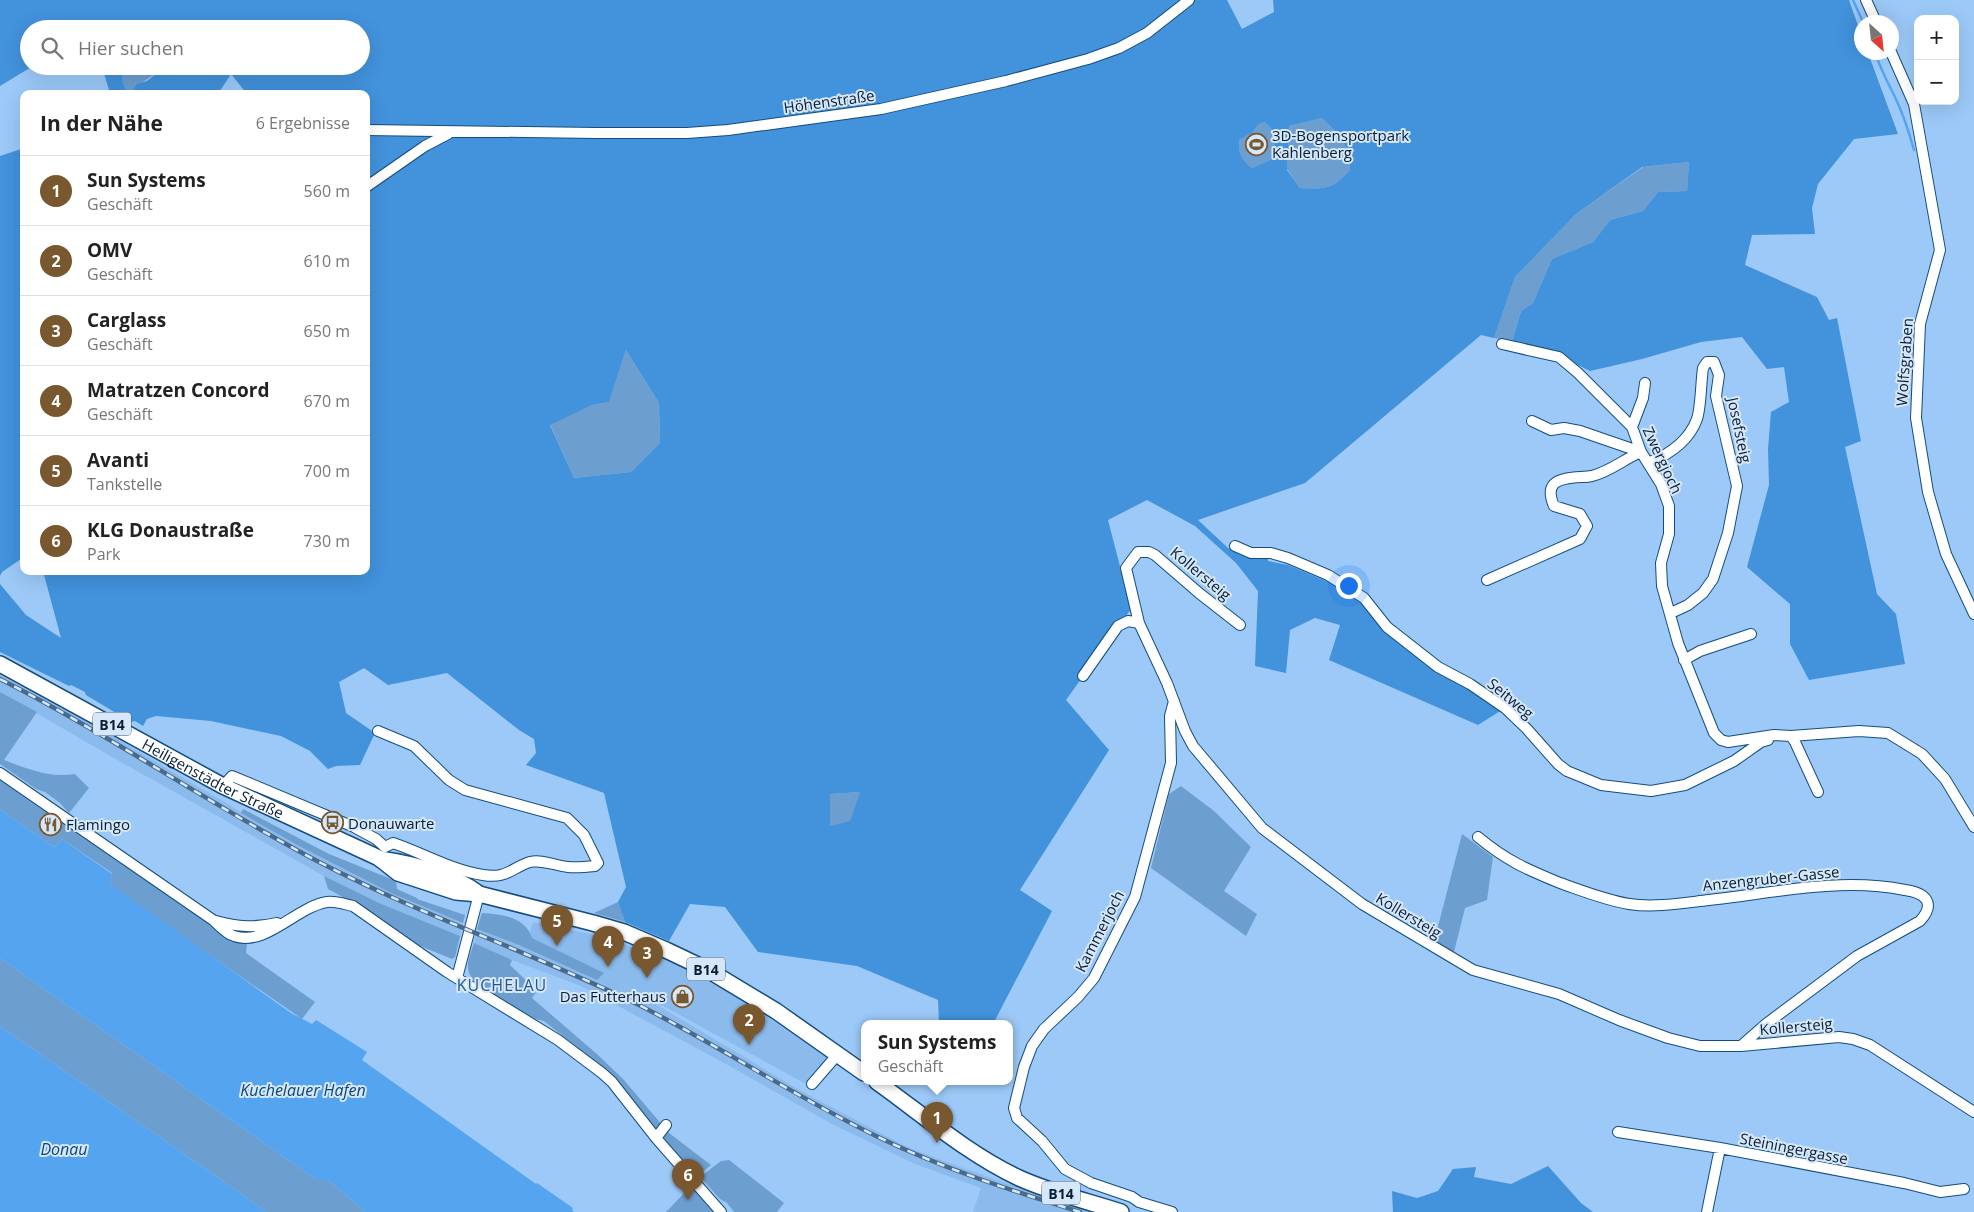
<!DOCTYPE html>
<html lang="de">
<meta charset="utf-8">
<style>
body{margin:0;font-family:"Open Sans",sans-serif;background:#f6f6f6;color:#222}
.controls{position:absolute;right:15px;top:15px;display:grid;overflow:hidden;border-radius:10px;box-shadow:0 5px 20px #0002}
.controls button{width:45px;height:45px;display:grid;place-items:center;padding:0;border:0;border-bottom:1px solid #e0e0e0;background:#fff;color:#222;font:25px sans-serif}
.compass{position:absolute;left:1854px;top:15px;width:45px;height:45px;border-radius:50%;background:#fff;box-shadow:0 5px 20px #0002;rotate:153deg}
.you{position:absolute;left:1348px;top:585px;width:18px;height:18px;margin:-12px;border:4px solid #fff;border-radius:50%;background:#1a73e8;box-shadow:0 0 0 8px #1a73e833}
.badge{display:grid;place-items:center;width:32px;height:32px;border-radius:50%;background:#79572f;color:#fff;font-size:16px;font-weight:700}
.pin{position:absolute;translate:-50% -41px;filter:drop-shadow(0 1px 2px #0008)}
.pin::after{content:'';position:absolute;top:26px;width:18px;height:15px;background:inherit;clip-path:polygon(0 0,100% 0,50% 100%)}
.popup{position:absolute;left:861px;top:1020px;width:152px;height:65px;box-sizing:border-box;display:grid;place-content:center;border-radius:10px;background:#fff;filter:drop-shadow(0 1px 4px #0005);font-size:16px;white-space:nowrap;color:#767676}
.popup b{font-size:19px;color:#222}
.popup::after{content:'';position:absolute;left:50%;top:100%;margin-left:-10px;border:10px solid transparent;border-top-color:#fff}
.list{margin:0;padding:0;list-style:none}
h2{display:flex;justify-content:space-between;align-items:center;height:65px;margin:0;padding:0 20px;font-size:21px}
h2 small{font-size:16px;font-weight:400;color:#767676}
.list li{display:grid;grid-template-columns:32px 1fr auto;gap:15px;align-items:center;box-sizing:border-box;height:70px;padding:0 20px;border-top:1px solid #e0e0e0}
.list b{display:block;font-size:19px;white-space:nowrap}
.list p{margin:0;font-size:16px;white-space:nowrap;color:#767676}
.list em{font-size:16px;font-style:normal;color:#767676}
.icon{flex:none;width:28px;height:28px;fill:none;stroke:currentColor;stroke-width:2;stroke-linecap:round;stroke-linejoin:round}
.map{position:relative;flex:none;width:1974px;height:1212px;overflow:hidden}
.search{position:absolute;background:#fff;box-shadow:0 5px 20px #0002;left:20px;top:20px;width:350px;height:55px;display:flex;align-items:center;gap:12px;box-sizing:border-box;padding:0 18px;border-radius:28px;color:#767676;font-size:19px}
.panel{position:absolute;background:#fff;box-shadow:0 5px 20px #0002;left:20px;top:90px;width:350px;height:485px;border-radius:10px}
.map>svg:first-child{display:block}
.built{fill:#8bbbec}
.green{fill:#6d9ed0}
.forest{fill:#4292dc;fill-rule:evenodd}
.water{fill:#54a4f0}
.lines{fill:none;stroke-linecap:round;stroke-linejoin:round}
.stream{stroke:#54a4f0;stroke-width:2.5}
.minor-casing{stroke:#134d7f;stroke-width:12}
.primary-casing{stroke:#134d7f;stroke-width:18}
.minor{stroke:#fff;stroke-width:10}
.primary{stroke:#fff;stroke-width:15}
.rail-casing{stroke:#496a8b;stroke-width:4.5}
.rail{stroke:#d6e7f9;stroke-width:2.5;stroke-dasharray:8;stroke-linecap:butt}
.labels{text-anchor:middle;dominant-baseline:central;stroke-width:4;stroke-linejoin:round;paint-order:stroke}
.shield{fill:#d6e7f9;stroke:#455a6f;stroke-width:1}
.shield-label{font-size:14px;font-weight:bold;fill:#071e34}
.street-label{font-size:15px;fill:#071e34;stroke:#d6e7f9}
.poi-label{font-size:15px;fill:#071e34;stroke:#d6e7f9;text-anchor:start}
.neighbourhood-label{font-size:16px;letter-spacing:1px;fill:#22598c;stroke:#d6e7f9}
.water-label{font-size:16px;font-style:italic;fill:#0b4676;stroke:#d6e7f9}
</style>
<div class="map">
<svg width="1974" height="1212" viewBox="0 0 1974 1212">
<rect width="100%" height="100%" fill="#9cc9f8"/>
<path class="built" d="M 0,675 L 90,723 L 299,846 L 393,894 L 463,923 L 460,936 L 379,903 L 324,876 L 112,757 L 0,692 Z
M 533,922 L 604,937 L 672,962 L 776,1018 L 834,1057 L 808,1085 L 619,982 L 801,1091 L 907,1147 L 946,1162 L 1089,1212 L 973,1212 L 981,1188 L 915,1164 L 832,1124 L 726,1064 L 581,986 L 512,960 L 474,943 L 477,929 L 603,973 L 532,938 L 530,931 Z"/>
<path class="green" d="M 121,66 L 166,66 C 155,75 138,83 130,94 L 128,94 L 123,83 Z
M 1322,118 L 1335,131 L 1349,151 L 1350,170 C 1332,190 1325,189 1300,188 L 1287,169 L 1289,126 Z
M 1264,122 C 1280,133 1274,142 1272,159 L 1252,168 C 1242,160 1238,153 1239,140 L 1252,133 L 1258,125 Z
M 1689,162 L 1687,191 L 1658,192 L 1643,211 L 1610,220 L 1593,242 L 1552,259 L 1533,303 L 1521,311 L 1512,342 L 1494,338 L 1515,277 L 1576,214 L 1643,167 Z
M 626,350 L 659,403 L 660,443 L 631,472 L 574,478 L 550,424 L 592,405 L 609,402 Z
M 0,692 L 37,712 L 4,760 C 28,769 49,778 75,774 L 89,788 L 69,813 L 60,803 L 45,792 L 36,789 L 0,764 Z
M 0,778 L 224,934 L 247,943 L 246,953 L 315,1002 L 302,1019 L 153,916 L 110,884 L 112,873 L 62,839 L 54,847 L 0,809 Z
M 1181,786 L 1214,811 L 1251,847 L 1224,891 L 1257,914 L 1246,936 L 1151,868 L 1169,794 Z
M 860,792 L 850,822 L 830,826 L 830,794 Z
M 243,809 L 329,854 L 396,881 L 397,889 L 417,898 L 417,899 L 465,915 L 463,923 L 393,894 L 299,846 L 241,813 Z
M 1462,834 L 1493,857 L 1487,900 L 1465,908 L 1451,964 L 1421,946 L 1435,938 Z
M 324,876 L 379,903 L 460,936 L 455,957 L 452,959 L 418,945 L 376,915 L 328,889 Z
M 618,902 L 625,922 L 594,913 Z
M 482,913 C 501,914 526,917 532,938 L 604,973 L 597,980 L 519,945 L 477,929 Z
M 474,943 L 512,960 L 510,965 L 537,991 L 532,998 L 598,1055 L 623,1079 L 669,1133 L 711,1165 L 698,1176 L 695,1176 L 613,1076 L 544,1021 L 531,1018 L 473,983 L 473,979 C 463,968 470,956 474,943 Z
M 0,958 L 317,1180 L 328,1180 L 366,1212 L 267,1212 L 0,1026 Z
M 729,1160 L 784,1203 L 777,1212 L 734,1212 L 727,1203 L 720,1199 L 700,1177 L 721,1161 Z
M 691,1185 L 714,1212 L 666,1212 L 689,1188 Z"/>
<path class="forest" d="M 0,0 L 1227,0 L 1242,29 L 1274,12 L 1273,0 L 1849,0 L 1861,34 L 1862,52 L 1868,53 L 1898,134 L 1854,139 L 1818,184 L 1812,208 L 1815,234 L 1752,235 L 1745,265 L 1817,297 L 1829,320 L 1837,318 L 1861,441 L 1845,447 L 1877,594 L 1896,614 L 1905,664 L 1809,680 L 1790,644 L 1790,604 L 1747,567 L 1769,485 L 1768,449 L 1771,412 L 1789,402 L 1784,367 L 1767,369 L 1742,337 L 1701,342 L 1642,359 L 1590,371 L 1545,349 L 1512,342 L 1521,311 L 1533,303 L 1552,259 L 1593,242 L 1610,220 L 1643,211 L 1658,192 L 1687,191 L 1689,162 L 1642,167 L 1576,214 L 1515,277 L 1494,338 L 1481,335 L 1305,483 L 1198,520 L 1228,548 L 1268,557 L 1268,561 L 1288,565 L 1362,596 L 1384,623 L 1442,668 L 1505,708 L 1478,725 L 1329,660 L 1340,625 L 1315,618 L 1290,630 L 1286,673 L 1255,666 L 1258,591 L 1236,563 L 1195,526 L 1147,500 L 1108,520 L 1131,609 L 1066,700 L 1109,750 L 1020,890 L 1052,911 L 993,1024 L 939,1024 L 938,1000 L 857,966 L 758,952 L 725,907 L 690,904 L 669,941 L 625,922 L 618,902 L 626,887 L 604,793 L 526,765 L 536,753 L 534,739 L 519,730 L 447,673 L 388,685 L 364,668 L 339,682 L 346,713 L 375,733 L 360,765 L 336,766 L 328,769 L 310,751 L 281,736 L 211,721 L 156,716 L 147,719 L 143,726 L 135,721 L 131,722 L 86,695 L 85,692 L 71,685 L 69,686 L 0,652 L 0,584 L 26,615 L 61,638 L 43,571 L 366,571 L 366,94 L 247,94 L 231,74 L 218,94 L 130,94 L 137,84 L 147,81 L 166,66 L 361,66 L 361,29 L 29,29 L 29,66 L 33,66 L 0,86 ZM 1322,118 L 1335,131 L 1349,151 L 1350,170 C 1332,190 1325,189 1300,188 L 1287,170 L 1289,126 ZM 1264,122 C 1280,133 1274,142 1272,159 L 1252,168 C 1242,160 1238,153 1239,140 L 1252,133 L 1258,125 ZM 626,350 L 659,403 L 660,443 L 631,472 L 574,478 L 550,425 L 592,405 L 609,402 ZM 860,792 L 850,821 L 830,826 L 830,794 Z
M 102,66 L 121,66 L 123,83 L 128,94 L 110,94 Z
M 24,141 L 24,557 L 2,572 L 0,576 L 0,156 L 21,149 L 21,142 Z
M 1548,1166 L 1581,1203 L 1593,1212 L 1393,1212 L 1392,1191 L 1417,1198 L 1438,1191 L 1453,1169 L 1476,1167 L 1474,1177 L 1511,1184 Z"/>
<path class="water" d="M 0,809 L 54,847 L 62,839 L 112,874 L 110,884 L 291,1013 L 312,1024 L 316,1020 L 367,1052 L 362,1060 L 536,1184 L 537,1183 L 573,1208 L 572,1210 L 574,1212 L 366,1212 L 328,1180 L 317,1180 L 304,1171 L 0,958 Z
M 0,1026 L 267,1212 L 0,1212 Z"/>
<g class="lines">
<path class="stream" d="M 1853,0 L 1863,22
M 1875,52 C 1880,68 1887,81 1894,95 C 1903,113 1909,132 1914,150"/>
<defs>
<path id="minor" d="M 1866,0 L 1876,22
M 1891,52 L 1914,104 L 1940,250 L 1920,324 L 1916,418 L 1928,492 L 1946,554 L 1974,614
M 366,130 L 596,133 L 687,133 L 728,130 L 881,109 L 1006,81 L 1088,59 L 1119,48 L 1147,33 L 1189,0
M 366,187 L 425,146 L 448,134
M 1502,344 L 1559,357 L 1578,373 L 1632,427 L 1641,452 L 1661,484 L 1669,506 L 1669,534 L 1661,563 L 1662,586 L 1678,643 L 1714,733 L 1721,740 L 1728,742 L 1774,735 L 1791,736 L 1859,731 L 1888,733 L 1922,754 L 1945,779 L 1974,827
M 1532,421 L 1551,430 L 1564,428 L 1580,431 L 1641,452
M 1632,427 L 1643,398 L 1645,383
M 1648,463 C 1668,455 1689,441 1697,419 C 1701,407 1701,381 1703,368 L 1707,362 L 1714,362 L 1719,375 L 1716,396 L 1737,486 L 1728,533 L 1713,579 L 1703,593 L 1688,605 L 1671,613
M 1235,546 L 1251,553 L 1271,553 L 1288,558 L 1328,575 L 1364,598 L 1387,627 L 1438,667 L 1470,684 L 1505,708 L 1527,729 L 1558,764 L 1567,771 L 1601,785 L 1651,791 L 1685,785 L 1734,761 L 1761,742 L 1768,740
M 1487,580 L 1580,539 L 1587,526 L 1580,514 L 1554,506 C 1551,499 1548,490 1554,484 C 1562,476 1582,478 1592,476 C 1611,471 1624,459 1641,452
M 1240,625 L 1199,593 L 1155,555 L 1149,552 L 1138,552 L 1126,568 L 1139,623 L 1167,683 L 1185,731 L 1193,746 L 1262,828 L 1362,904 L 1473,970 L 1559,994 L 1619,1020 L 1668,1038 L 1700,1046 L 1741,1046 L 1839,1037 L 1853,1039 L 1870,1045 L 1974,1112
M 1684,660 L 1700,651 L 1751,634
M 1083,676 L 1118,626 L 1128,621 L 1139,623
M 378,731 L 414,746 L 449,780 L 465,790 L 567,818 L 584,835 L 598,863 L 595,866 C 586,867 577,868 568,867 C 556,866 542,859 530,862 C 511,868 507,879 483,875 C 451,870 423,853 393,843 L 385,847
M 1791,736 L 1795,742 L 1818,792
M 0,773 L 213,920 C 220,926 226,934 234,936 C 266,947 296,907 327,902 C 336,901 344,904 353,906 L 447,972 L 558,1040 L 602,1073 L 612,1082 L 656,1138 L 721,1212
M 223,786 L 232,776 L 354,827 L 376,839 L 385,847
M 1478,837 C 1507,861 1526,869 1560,883 C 1583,891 1605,900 1629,904 C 1655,908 1683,903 1709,900 C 1773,893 1840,877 1905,890 C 1926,893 1936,903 1920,921 L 1857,956 L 1766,1024 L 1741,1046
M 216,921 C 238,927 255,928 277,923
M 457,978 L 479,894
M 812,1084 L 838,1054
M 1618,1132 L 1720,1148 L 1904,1183 L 1940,1192 L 1964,1189
M 656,1138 L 666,1125
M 1172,1212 L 1139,1202 L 1132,1197 L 1091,1183 L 1065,1169 L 1042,1141 L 1017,1118 L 1014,1108 L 1024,1067 L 1032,1046 L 1044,1029 L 1078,997 L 1094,978 L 1135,897 L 1171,763 L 1170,716 L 1174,701
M 1707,1212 L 1720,1148"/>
<g id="primary">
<path id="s1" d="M 0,664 L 223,786 L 379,858 L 398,873 L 456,892 L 479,894 L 593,923 L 624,932 L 666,950 L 708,970 L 776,1011 L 864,1073"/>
<path d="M 380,859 C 414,864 450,873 478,893"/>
<path d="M 877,1082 C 923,1115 968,1154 1019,1178 C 1052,1193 1087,1201 1121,1212"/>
</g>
</defs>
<use href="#minor" class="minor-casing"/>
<use href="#primary" class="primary-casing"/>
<use href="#minor" class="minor"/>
<use href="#primary" class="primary"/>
<defs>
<path id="rail" d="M 0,679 C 110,735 212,806 321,863 C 423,916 533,953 637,1004 C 718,1045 794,1096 876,1136 C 941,1168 1010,1190 1080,1212"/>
</defs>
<use href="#rail" class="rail-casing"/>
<use href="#rail" class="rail"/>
</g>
<defs>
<symbol id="stadium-ring" viewBox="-11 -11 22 22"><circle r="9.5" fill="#d6e7f9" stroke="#79572f" stroke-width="1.5"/><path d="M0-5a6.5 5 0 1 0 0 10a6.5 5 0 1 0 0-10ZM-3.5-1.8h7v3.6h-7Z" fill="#79572f"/></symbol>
<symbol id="bus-ring" viewBox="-11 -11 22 22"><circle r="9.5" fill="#d6e7f9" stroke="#79572f" stroke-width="1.5"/><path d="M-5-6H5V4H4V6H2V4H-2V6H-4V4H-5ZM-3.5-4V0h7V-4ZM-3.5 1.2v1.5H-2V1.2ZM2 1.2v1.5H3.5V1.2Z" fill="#79572f"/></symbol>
<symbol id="restaurant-ring" viewBox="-11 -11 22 22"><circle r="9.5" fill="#d6e7f9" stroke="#79572f" stroke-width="1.5"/><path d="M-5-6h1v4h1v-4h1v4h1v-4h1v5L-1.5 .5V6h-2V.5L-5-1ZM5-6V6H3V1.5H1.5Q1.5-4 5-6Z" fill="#79572f"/></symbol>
<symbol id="shop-ring" viewBox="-11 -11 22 22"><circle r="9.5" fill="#d6e7f9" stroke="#79572f" stroke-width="1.5"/><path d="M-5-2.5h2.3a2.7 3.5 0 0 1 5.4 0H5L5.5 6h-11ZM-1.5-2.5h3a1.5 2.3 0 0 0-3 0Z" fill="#79572f"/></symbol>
</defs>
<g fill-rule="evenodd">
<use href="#stadium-ring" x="1244" y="132" width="25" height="25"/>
<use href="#bus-ring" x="320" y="810" width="25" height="25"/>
<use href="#restaurant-ring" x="38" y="812" width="25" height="25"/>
<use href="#shop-ring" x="670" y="984" width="25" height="25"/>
</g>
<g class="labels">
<g class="shield">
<rect x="93" y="712.5" width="38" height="23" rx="4"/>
<rect x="687" y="957.5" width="38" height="23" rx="4"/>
<rect x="1042" y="1181.5" width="38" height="23" rx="4"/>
</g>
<g class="shield-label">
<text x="112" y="724">B14</text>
<text x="706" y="969">B14</text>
<text x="1061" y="1193">B14</text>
</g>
<g class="street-label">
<text transform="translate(829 101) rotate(-8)">Höhenstraße</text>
<text transform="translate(1904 362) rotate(-86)">Wolfsgraben</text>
<text transform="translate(1740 430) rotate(78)">Josefsteig</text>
<text transform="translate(1663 460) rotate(65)">Zwergjoch</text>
<text transform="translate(1201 573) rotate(40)">Kollersteig</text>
<text transform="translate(1511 698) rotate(39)">Seitweg</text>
<text stroke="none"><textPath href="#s1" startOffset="242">Heiligenstädter Straße</textPath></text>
<text transform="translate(1771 878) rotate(-6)">Anzengruber-Gasse</text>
<text transform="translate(1409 915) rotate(31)">Kollersteig</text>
<text transform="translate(1099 931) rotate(-63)">Kammerjoch</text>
<text transform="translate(1796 1026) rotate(-5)">Kollersteig</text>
<text transform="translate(1794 1148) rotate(11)">Steiningergasse</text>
</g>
<g class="poi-label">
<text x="1272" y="135">3D-Bogensportpark<tspan x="1272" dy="17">Kahlenberg</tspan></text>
<text x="348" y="823">Donauwarte</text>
<text x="66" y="824">Flamingo</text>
<text x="666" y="996" text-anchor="end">Das Futterhaus</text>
</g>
<g class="neighbourhood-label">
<text x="502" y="985">KUCHELAU</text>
</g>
<g class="water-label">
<text x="303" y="1090">Kuchelauer Hafen</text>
<text x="64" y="1149">Donau</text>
</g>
</g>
</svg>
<div class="controls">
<button>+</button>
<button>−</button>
</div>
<svg class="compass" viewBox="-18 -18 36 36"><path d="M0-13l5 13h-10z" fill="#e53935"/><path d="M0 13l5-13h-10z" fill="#767676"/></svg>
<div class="you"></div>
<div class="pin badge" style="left:937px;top:1143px">1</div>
<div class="popup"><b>Sun Systems</b>Geschäft</div>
<div class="pin badge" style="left:749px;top:1045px">2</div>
<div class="pin badge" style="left:647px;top:978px">3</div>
<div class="pin badge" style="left:608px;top:967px">4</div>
<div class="pin badge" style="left:557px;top:946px">5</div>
<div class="pin badge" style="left:688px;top:1200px">6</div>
<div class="search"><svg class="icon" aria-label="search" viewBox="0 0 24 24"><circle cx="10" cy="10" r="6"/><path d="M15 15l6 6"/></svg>Hier suchen</div>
<section class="panel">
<h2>In der Nähe<small>6 Ergebnisse</small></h2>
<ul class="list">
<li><span class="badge">1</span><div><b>Sun Systems</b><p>Geschäft</p></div><em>560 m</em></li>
<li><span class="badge">2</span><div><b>OMV</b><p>Geschäft</p></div><em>610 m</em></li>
<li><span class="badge">3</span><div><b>Carglass</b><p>Geschäft</p></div><em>650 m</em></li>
<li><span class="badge">4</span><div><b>Matratzen Concord</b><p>Geschäft</p></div><em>670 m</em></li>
<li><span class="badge">5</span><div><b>Avanti</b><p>Tankstelle</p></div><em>700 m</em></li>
<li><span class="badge">6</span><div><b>KLG Donaustraße</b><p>Park</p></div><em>730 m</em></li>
</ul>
</section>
</div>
